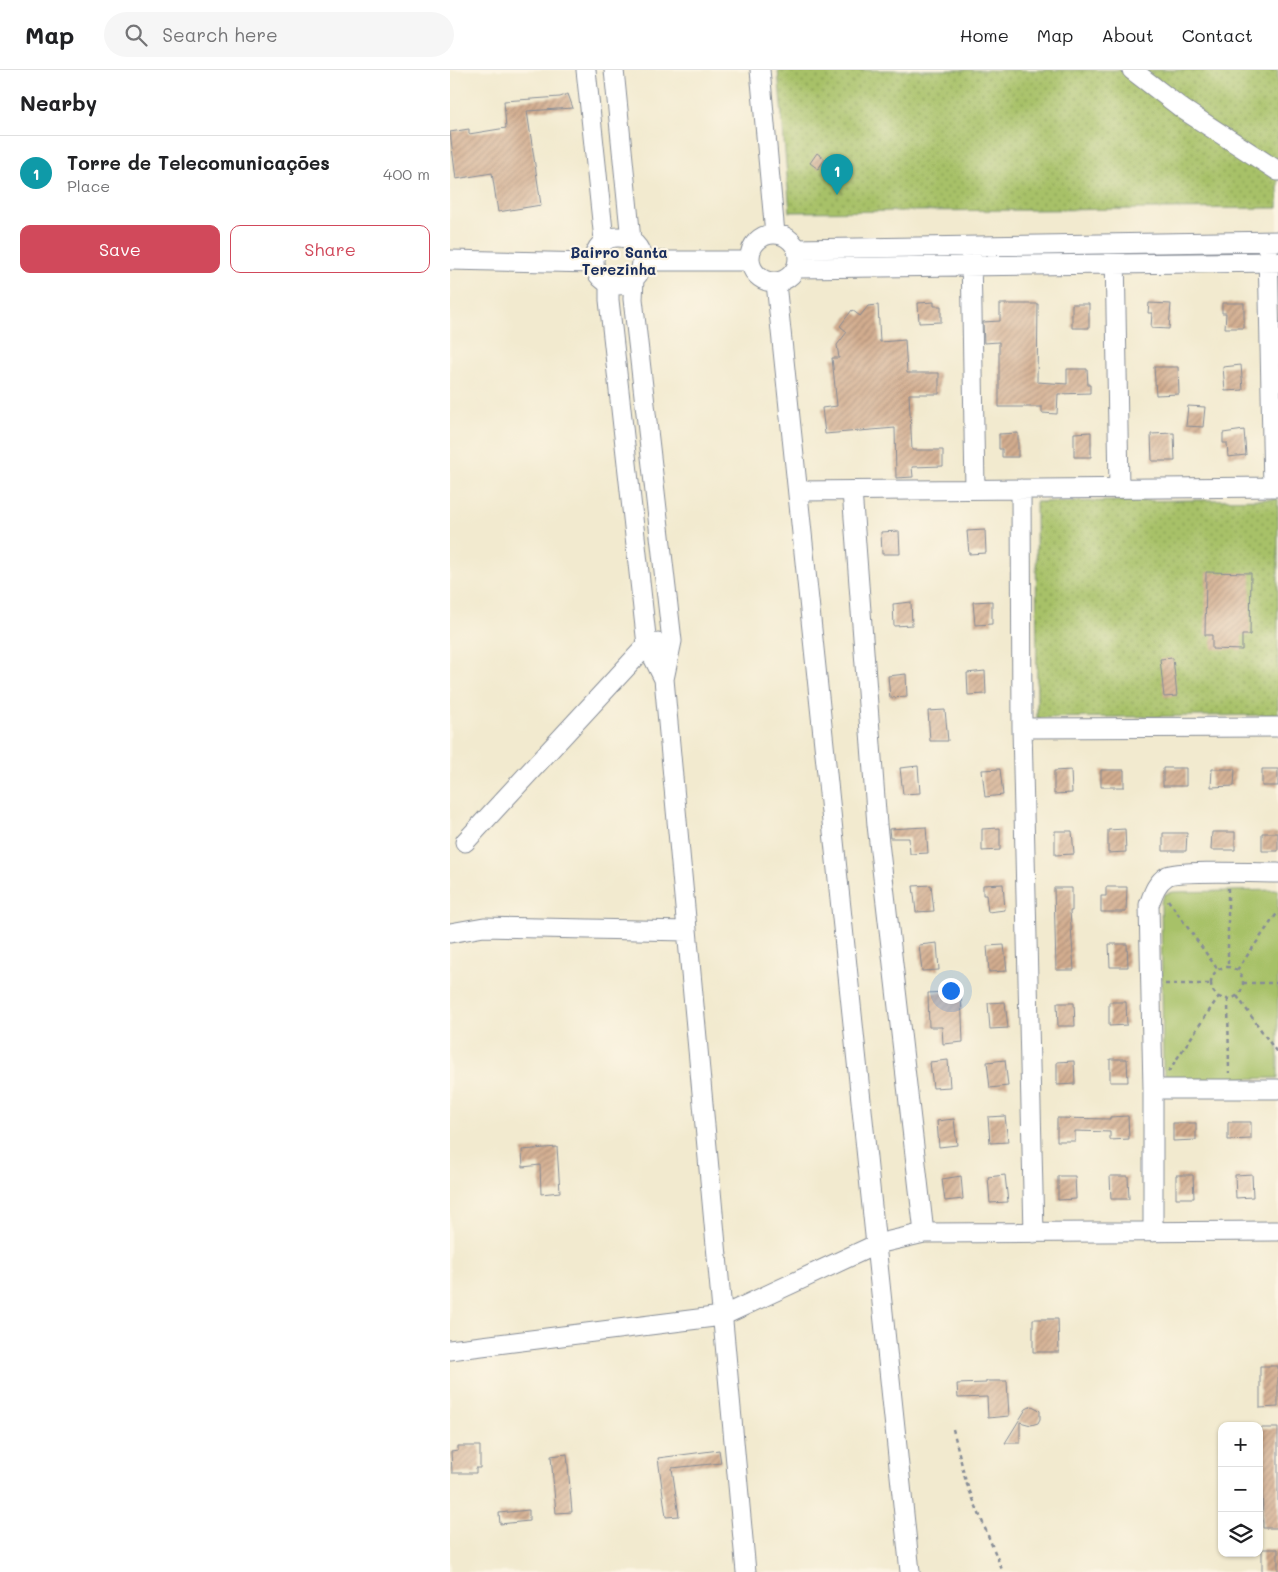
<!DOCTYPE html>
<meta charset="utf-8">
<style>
body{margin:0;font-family:Mali,sans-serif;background:#f6f6f6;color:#202124}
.controls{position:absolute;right:15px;bottom:15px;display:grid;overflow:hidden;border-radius:10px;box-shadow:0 1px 4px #0004}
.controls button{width:45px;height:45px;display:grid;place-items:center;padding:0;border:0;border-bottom:1px solid #e0e0e0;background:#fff;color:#202124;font:25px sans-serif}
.you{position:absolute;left:500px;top:920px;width:18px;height:18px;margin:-12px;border:4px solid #fff;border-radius:50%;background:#1a73e8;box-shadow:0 0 0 8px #1a73e833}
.badge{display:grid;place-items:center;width:32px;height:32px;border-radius:50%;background:#d1495b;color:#fff;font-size:16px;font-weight:700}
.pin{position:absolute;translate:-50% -41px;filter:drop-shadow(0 1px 2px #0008)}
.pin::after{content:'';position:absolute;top:26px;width:18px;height:15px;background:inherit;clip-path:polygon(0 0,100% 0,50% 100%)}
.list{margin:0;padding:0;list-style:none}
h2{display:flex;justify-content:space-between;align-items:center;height:65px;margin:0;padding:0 20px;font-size:21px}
h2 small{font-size:16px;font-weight:400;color:#757577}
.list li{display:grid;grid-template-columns:32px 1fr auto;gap:15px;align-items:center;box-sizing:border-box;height:75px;padding:0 20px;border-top:1px solid #e0e0e0}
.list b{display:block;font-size:19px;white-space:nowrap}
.list p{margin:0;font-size:16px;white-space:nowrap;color:#757577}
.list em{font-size:16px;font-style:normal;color:#757577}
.actions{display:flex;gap:10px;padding:15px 20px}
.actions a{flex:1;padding:11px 0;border:1px solid #d1495b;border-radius:10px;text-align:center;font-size:18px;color:#d1495b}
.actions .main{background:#d1495b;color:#fff}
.icon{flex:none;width:28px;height:28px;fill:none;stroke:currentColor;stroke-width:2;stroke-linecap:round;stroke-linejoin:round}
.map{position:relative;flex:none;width:828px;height:1502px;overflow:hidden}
header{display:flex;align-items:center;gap:30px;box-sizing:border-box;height:70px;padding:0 25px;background:#fff;border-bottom:1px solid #e0e0e0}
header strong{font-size:24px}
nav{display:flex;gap:28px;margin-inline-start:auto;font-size:18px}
.search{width:350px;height:45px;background:#f6f6f6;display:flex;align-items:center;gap:12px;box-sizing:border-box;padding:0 18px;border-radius:28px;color:#757577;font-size:19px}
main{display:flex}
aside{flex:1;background:#fff}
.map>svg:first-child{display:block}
.grass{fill:url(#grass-dots);stroke:#617862}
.park{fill:#a7c167;stroke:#617862}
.building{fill:url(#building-hatch)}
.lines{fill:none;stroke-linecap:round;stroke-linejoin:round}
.minor-casing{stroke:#868c96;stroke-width:21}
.path{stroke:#868c96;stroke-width:2.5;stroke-dasharray:4 4;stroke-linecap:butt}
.minor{stroke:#fff;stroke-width:19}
.labels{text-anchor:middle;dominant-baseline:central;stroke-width:4.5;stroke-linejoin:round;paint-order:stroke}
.neighbourhood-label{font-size:15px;font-weight:bold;fill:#1b2f5e;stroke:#fcf5e5}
</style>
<header>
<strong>Map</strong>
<div class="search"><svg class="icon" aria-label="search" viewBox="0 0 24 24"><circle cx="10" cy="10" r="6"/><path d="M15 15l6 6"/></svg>Search here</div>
<nav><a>Home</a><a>Map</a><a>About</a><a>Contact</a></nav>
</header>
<main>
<aside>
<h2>Nearby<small></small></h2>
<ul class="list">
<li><span class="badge" style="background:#0f9aa8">1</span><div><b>Torre de Telecomunicações</b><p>Place</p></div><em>400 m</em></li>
</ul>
<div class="actions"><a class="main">Save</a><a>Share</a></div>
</aside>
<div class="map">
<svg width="828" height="1502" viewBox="0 0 828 1502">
<defs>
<pattern id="grass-dots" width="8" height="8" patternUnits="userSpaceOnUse" patternTransform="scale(1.25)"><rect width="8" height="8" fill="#a7c167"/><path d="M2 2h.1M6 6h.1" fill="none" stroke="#879d58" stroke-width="1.8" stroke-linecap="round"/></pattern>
<pattern id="building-hatch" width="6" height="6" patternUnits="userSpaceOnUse" patternTransform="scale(1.25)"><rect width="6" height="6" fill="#d3ad8f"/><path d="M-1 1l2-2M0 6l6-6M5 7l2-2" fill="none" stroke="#aa8d78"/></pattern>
</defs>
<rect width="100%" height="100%" fill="#fcf5e5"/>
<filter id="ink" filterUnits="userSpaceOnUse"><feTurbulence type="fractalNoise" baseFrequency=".02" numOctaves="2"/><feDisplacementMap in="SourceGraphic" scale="10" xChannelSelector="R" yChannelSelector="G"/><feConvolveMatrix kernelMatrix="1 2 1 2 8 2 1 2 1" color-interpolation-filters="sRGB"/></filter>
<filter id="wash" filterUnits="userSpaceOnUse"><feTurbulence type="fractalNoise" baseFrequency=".0096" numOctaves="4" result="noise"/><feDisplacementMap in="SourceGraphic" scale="20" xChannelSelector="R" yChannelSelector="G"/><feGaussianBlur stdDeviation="1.12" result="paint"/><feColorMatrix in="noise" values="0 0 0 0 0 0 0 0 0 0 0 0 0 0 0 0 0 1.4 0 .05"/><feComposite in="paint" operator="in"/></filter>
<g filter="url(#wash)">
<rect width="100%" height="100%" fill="#f2eacf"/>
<path class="grass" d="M 328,0 L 828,0 L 828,138 L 340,142 Z
M 828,429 L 828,645 L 587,648 L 586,432 Z"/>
<path class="park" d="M 828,820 L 828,1008 L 724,1010 L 716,1007 L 713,998 L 711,832 L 715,824 L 723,822 Z"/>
<g id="blocks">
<path class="building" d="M 118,24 L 123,38 L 77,41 L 91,135 L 48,142 L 42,103 L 6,109 L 0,62 L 19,59 L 19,64 L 56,58 L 54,31 L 110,27 Z
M 367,83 L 375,89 L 368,99 L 360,93 Z
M 484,232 L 484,236 L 491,236 L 491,252 L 469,253 L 468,233 Z
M 699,233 L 721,234 L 719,259 L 701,258 L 702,243 L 698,243 Z
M 772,233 L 794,233 L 794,258 L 775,258 L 776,243 L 772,243 Z
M 550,234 L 588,234 L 587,312 L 617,314 L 617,299 L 637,299 L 638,315 L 640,315 L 640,323 L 608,324 L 607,344 L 592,343 L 592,337 L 549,337 L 549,272 L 534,273 L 533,252 L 550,251 Z
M 622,234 L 639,234 L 639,258 L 622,258 Z
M 428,235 L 430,272 L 455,270 L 457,303 L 489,303 L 489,324 L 459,324 L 462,380 L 493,380 L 493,396 L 462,397 L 463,407 L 446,408 L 445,358 L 375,364 L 372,338 L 387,336 L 382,288 L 389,288 L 387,275 L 397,262 L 390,256 L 402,240 L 410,246 L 418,236 Z
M 791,295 L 793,320 L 775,321 L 773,297 Z
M 704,297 L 728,297 L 729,324 L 706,325 Z
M 738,336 L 755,337 L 753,357 L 736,356 Z
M 794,360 L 796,385 L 778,387 L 777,373 L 773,373 L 773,363 Z
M 641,362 L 641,387 L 624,387 L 624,363 Z
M 568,363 L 568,387 L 552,387 L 552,379 L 549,379 L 549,364 Z
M 724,363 L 725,391 L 702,391 L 701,364 Z
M 535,460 L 536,483 L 519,484 L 517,461 Z
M 449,461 L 450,484 L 432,484 L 431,462 Z
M 756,502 L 801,503 L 800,565 L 792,565 L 792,580 L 762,579 L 762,565 L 755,565 Z
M 542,531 L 542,554 L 525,555 L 523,532 Z
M 461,532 L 462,555 L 444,556 L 443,534 Z
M 723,588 L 727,626 L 714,627 L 710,589 Z
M 535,601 L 536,624 L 518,625 L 517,603 Z
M 456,604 L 457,627 L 440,628 L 438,606 Z
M 495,640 L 498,671 L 480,671 L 478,641 Z
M 468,696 L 470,723 L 453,724 L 450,698 Z
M 713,698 L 736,698 L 736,716 L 713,716 Z
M 550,699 L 553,725 L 535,727 L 532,700 Z
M 762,699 L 785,699 L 784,716 L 761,717 Z
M 812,699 L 828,699 L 828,716 L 812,716 Z
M 621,700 L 622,723 L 604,724 L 604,701 Z
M 651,700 L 674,700 L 674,717 L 651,717 Z
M 476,757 L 478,783 L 460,784 L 459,768 L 440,768 L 439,759 Z
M 550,758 L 550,780 L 532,781 L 532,759 Z
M 675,759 L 676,782 L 658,783 L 658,760 Z
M 605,761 L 622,761 L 624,784 L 605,785 Z
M 762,762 L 785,762 L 785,780 L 761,780 Z
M 713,763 L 737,763 L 736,781 L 713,781 Z
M 812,763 L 828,763 L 828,781 L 812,781 Z
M 553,814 L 555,840 L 538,842 L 536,825 L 533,825 L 533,815 Z
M 481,815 L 484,841 L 466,842 L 463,816 Z
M 656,817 L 677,817 L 676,842 L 651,842 L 651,826 L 656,826 Z
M 604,818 L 622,818 L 622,841 L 620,841 L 624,900 L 606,900 Z
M 487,873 L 489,900 L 472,901 L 469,875 Z
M 659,874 L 677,874 L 678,897 L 660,897 Z
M 554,875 L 557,901 L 539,902 L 537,876 Z
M 511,921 L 513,972 L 493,974 L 492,957 L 479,957 L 478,923 Z
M 555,932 L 558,958 L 540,959 L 538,933 Z
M 659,932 L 676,932 L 677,955 L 659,956 Z
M 607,933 L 624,933 L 625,956 L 608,956 Z
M 660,989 L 677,989 L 678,1012 L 660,1012 Z
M 498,990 L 500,1017 L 483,1018 L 480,992 Z
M 555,990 L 558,1016 L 540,1018 L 537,992 Z
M 624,991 L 625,1014 L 607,1015 L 607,992 Z
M 555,1046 L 558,1072 L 540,1073 L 538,1047 Z
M 678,1046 L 679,1069 L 660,1070 L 660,1062 L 625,1061 L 625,1071 L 607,1071 L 607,1048 L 660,1049 L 660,1047 Z
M 504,1049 L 507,1075 L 489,1077 L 487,1051 Z
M 778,1052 L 801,1052 L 801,1069 L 778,1070 Z
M 723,1053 L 746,1053 L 746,1070 L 723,1071 Z
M 107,1077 L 110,1122 L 91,1124 L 90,1095 L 73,1097 L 72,1080 Z
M 802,1104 L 803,1127 L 786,1128 L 785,1105 Z
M 555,1105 L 558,1132 L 540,1133 L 538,1107 Z
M 726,1105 L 743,1105 L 744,1128 L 726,1128 Z
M 511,1106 L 513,1129 L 495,1131 L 492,1109 Z
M 608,1106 L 625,1106 L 626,1129 L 608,1130 Z
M 660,1106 L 678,1106 L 679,1129 L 661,1129 Z
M 583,1249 L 608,1249 L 609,1282 L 583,1282 Z
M 810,1296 L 828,1296 L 828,1337 L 810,1338 Z
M 536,1311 L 557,1311 L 559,1346 L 538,1348 L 537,1327 L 508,1328 L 507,1314 L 536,1313 Z
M 582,1336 L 588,1339 L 590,1341 L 590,1349 L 588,1353 L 581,1355 L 570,1352 L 570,1373 L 555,1373 L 576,1339 Z
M 811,1358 L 828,1358 L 828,1458 L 813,1458 Z
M 8,1376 L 30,1376 L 30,1398 L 26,1398 L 26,1403 L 2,1403 L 1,1382 L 8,1381 Z
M 269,1380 L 271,1393 L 222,1398 L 229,1446 L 216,1447 L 208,1388 Z
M 117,1384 L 122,1442 L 106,1443 L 101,1386 Z
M 79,1440 L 79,1451 L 50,1454 L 49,1443 Z
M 812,1479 L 828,1479 L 828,1502 L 812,1502 Z"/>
</g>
</g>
<g filter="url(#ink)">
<use href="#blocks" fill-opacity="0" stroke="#868c96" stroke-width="1"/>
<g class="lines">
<defs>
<path id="minor" d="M 136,0 L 154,170
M 164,0 L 181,170
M 310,0 L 325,164
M 682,0 L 734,40 L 828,101
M300 188a24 24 0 1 1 48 0a24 24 0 1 1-48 0Z
M144 191a24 24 0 1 1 48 0a24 24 0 1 1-48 0Z
M 346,179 L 828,171
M 818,181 L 823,417
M 665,182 L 669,418
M 521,183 L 525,419
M 0,190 L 143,193
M 193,191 L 299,191
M 346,198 L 828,192
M 184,209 L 183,229 L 222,571 L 214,609 L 296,1502
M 326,213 L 460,1502
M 159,214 L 159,230 L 197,575 L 214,609
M 571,419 L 572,658 L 584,1163
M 348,421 L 828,417
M 402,421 L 427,755 L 474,1163
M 572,658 L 828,657
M 15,772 L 197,575 L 208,573
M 0,863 L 34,857 L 237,861
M 703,1019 L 828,1019
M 703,1162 L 703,1019 L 699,835 C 703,824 706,813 717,806 C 728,800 810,803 828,803
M 0,1280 L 272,1246 L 427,1174 L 474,1163 L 828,1161"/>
</defs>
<use href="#minor" class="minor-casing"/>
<path class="path" d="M 778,818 L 778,897
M 718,830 L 768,900
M761 913a16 16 0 1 1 32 0a16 16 0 1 1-32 0Z
M 787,900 L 828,842
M 793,913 L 828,913
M 715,914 L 761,914
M 787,926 L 828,984
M 778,929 L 779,1003
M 718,1002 L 769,926
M 503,1359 L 516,1412 L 553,1502"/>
<use href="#minor" class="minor"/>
</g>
</g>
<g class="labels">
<g class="neighbourhood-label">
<text x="169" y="182">Bairro Santa<tspan x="169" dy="17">Terezinha</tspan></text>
</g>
</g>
</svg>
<div class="controls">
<button>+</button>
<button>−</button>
<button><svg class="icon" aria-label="layers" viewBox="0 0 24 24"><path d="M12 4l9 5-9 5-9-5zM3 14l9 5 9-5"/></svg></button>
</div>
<div class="you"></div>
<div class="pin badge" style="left:387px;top:125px;background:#0f9aa8">1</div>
</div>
</main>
